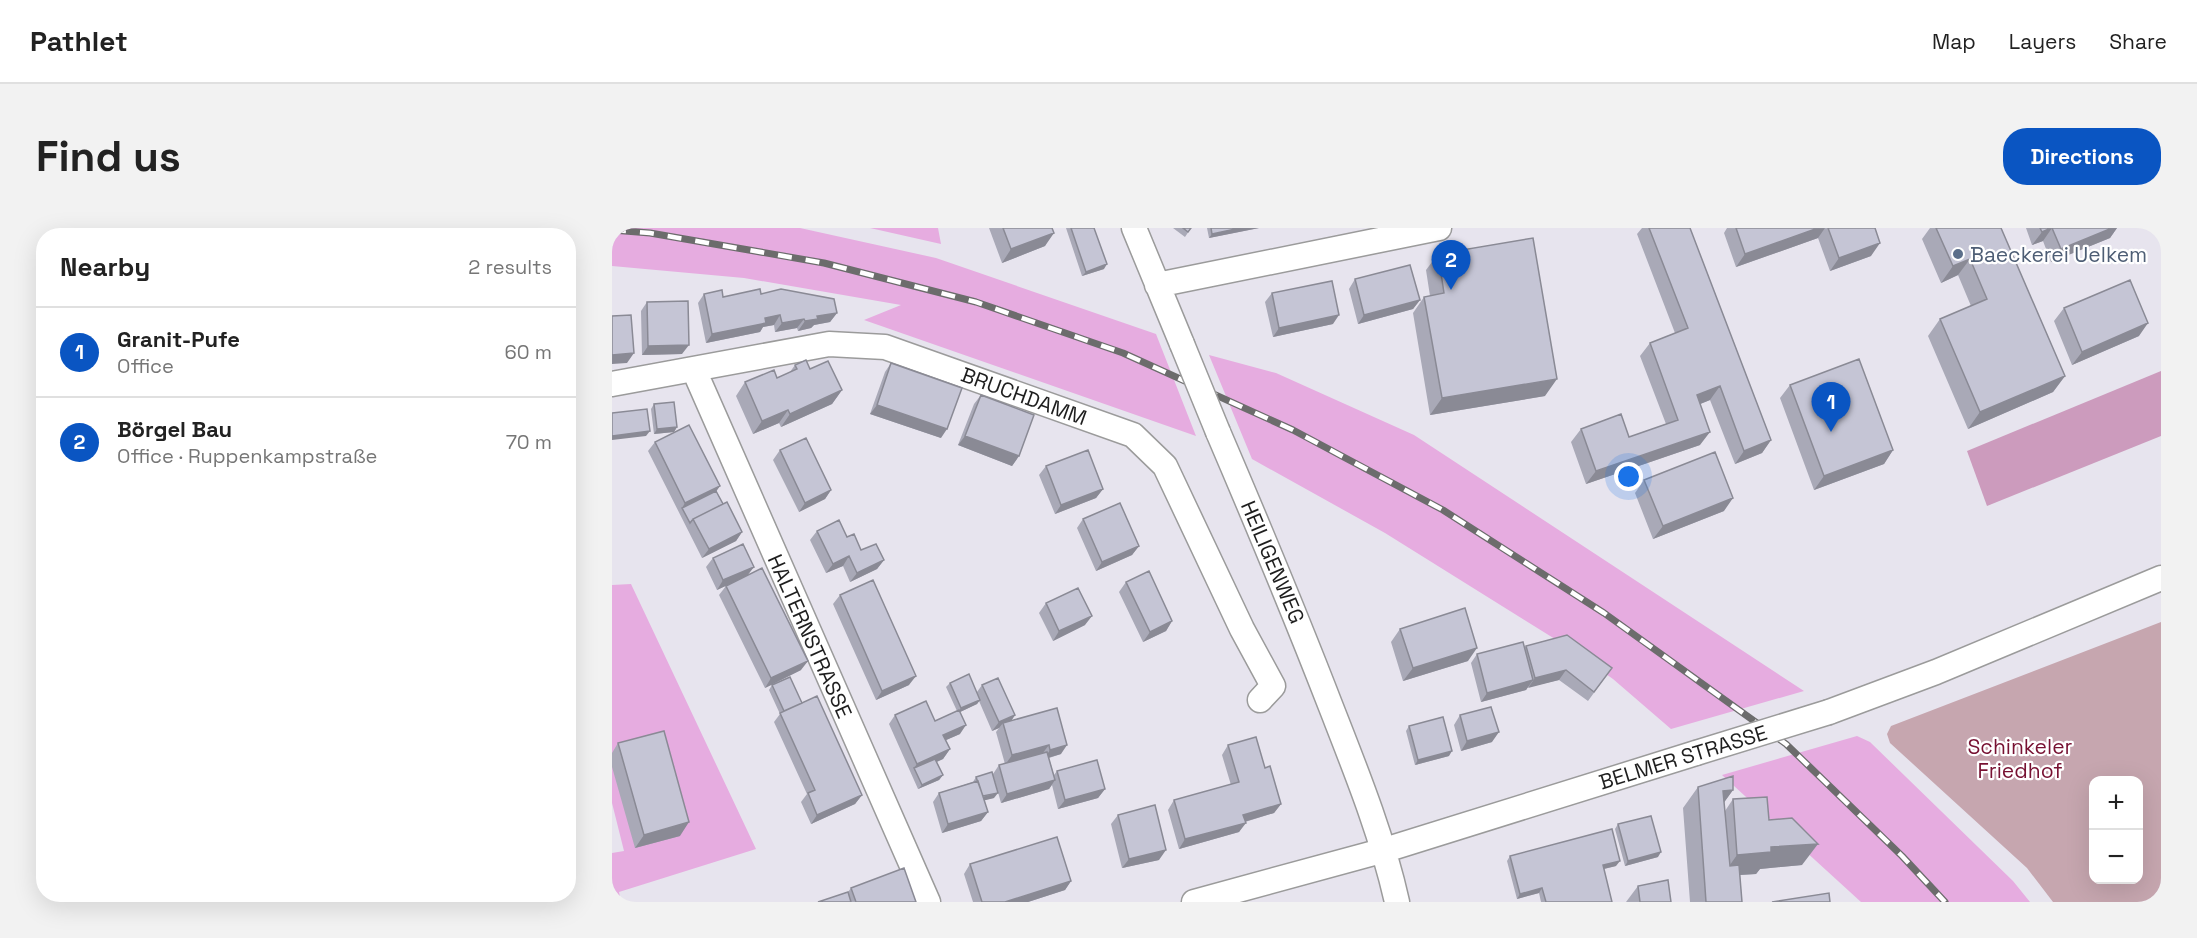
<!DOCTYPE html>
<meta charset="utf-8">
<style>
body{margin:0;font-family:"Space Grotesk",sans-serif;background:#f2f2f2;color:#222}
.controls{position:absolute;right:18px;bottom:18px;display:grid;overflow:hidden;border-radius:12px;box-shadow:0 6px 24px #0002}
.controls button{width:54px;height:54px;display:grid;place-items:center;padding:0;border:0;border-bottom:2px solid #e0e0e0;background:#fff;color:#222;font:30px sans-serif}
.you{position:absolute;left:1017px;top:249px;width:21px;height:21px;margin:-15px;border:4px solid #fff;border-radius:50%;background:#1a73e8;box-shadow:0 0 0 9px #1a73e833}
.badge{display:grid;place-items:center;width:39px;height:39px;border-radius:50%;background:#0a55c2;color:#fff;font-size:20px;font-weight:700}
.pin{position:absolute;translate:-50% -50px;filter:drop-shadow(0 2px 3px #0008)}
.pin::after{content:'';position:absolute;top:32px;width:21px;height:18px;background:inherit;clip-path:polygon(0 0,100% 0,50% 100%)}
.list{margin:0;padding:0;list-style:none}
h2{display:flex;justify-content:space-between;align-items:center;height:78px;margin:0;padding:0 24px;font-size:26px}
h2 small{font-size:20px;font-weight:400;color:#767676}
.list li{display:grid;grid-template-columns:39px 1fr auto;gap:18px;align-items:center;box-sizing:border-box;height:90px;padding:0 24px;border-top:2px solid #e0e0e0}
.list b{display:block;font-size:22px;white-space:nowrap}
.list p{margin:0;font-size:20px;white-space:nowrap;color:#767676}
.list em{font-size:20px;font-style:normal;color:#767676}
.map{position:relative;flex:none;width:1549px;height:674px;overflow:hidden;border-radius:24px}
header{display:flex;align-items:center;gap:36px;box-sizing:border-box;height:84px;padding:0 30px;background:#fff;border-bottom:2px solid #e0e0e0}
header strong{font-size:28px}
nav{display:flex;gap:33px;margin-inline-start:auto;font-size:21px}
.intro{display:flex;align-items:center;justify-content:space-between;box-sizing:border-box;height:144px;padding:0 36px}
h1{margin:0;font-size:42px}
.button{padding:15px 27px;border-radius:24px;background:#0a55c2;color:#fff;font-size:21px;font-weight:700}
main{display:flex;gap:36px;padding:0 36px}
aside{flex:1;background:#fff;border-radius:24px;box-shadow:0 6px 24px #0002}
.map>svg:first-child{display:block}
.grass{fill:#e6ace0}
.forest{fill:#cc9bbd}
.cemetery{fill:#c6a6af;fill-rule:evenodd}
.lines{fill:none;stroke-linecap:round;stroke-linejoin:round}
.minor-casing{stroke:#9b9b9b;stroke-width:27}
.minor{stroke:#fff;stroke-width:24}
.rail-casing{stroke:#6c6c6c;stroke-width:7}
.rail{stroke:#fff;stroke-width:4.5;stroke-dasharray:14;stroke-linecap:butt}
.minor-bridge-casing{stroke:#9b9b9b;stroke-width:27;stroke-linecap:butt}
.minor-bridge{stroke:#fff;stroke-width:24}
.wall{fill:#a9a9b7}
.shaded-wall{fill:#8a8a95}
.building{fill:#c5c5d5;stroke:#8a8a95;stroke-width:1.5}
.service-dot{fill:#5c6f8a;stroke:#fff;stroke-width:2}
.labels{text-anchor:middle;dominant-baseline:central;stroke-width:4.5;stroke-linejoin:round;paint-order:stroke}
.service-label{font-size:21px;fill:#4e5e75;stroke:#fff;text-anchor:start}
.street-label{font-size:21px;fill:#1e1e1e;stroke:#fff}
.park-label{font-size:21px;fill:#771132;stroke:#fff}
</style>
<header>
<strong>Pathlet</strong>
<nav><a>Map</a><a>Layers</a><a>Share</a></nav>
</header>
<div class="intro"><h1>Find us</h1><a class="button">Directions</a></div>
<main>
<aside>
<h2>Nearby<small>2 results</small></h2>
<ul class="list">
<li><span class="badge">1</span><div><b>Granit-Pufe</b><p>Office</p></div><em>60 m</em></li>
<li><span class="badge">2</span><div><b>Börgel Bau</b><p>Office · Ruppenkampstraße</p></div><em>70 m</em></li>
</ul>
</aside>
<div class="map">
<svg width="1549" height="674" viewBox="0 0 1549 674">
<rect width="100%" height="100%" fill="#e7e4ee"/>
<path class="grass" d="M 0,0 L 188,0 L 324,30 L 544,106 L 584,208 L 252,92 L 289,77 L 132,50 L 0,38 Z
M 258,0 L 326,0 L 329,16 Z
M 597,127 L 664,145 L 802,207 L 1192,463 L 1059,501 L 1001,451 L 951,416 L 773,305 L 640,231 Z
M 19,356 L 144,621 L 7,664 L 9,674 L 0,674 L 0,625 L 12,623 L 0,575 L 0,357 Z
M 1245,508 L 1258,514 L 1401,653 L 1418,674 L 1249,674 L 1110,547 Z"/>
<path class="forest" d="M 1549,143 L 1549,208 L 1375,278 L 1355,223 Z"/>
<path class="cemetery" d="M 1549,394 L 1549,674 L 1441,674 L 1415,640 L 1278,515 L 1275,506 L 1279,498 ZM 1482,552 L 1526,552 L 1526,652 L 1482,652 Z"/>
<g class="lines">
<defs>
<path id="minor" d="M 522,0 L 570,116
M 545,57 L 827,0
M 82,142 L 316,674
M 0,156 L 217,116 L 273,119 L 521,207 L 553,238 L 630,401 L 661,458 L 648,472
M 606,204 C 645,295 683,386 719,479 C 744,543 770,607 785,674
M 1217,484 L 1324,444 L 1549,350
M 582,674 L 773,622 L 1084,525"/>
</defs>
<use href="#minor" class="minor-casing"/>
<use href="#minor" class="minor"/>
<defs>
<path id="rail" d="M 0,2 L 38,5 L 212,35 L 364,74 L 511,125 L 681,202 L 831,282 L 992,385 L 1174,516 L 1290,628 L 1333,674"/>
</defs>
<use href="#rail" class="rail-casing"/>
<use href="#rail" class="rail"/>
<defs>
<path id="minor-bridge" d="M 570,116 L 606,204
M 1084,525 L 1217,484"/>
</defs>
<use href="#minor-bridge" class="minor-bridge-casing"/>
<use href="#minor-bridge" class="minor-bridge"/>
</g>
<path class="wall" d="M 377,0 L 440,0 L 433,18 L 390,35 Z
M 454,0 L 482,0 L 492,41 L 470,48 Z
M 561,0 L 579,0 L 573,9 Z
M 595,0 L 647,0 L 597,10 Z
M 1030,0 L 1078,0 L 1159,212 L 1150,225 L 1123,236 L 1098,172 L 1088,176 L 1088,217 L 974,256 L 959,214 L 969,201 L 1017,209 L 1054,196 L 1028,128 L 1038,115 L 1063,105 L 1025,6 Z
M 1115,0 L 1263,0 L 1259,28 L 1218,43 L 1206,10 L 1124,39 L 1112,5 Z
M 1318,0 L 1389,0 L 1453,148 L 1441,164 L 1356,201 L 1316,108 L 1328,91 L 1359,78 L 1346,47 L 1329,55 L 1310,11 Z
M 1414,0 L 1505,0 L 1498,10 L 1439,34 L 1431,13 L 1420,17 Z
M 826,26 L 933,168 L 818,187 L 801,85 L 812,69 L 818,68 L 814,42 Z
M 743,51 L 808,72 L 801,81 L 746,96 L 737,61 Z
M 660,65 L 721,96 L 661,109 L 653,74 Z
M 92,66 L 111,69 L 149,66 L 225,85 L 218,94 L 202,97 L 199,100 L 186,103 L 185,100 L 163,104 L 162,97 L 151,99 L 148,104 L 94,115 L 86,75 Z
M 35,74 L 70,126 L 30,127 L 29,83 Z
M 1452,80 L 1527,108 L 1460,137 L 1442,93 Z
M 279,135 L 329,210 L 258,186 L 273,144 Z
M 183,137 L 198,141 L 230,162 L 220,176 L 169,199 L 167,195 L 141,206 L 124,168 L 133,154 L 165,150 L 178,144 Z
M 1178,157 L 1281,222 L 1272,236 L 1202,262 L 1168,170 Z
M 369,167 L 407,228 L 400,238 L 346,217 L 362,176 Z
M 42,176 L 65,199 L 62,204 L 42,206 L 39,181 Z
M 43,214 L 104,263 L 111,276 L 130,304 L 124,313 L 90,330 L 36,223 Z
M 168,222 L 219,262 L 213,271 L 187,284 L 161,232 Z
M 434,238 L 491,261 L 484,270 L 443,286 L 427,247 Z
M 1032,252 L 1112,283 L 1041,311 L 1023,265 Z
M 471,291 L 527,318 L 520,327 L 484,343 L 465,300 Z
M 205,303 L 235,309 L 249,322 L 272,332 L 265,341 L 238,354 L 231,338 L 214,345 L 198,312 Z
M 101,330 L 136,347 L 189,442 L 153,460 L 107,367 L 114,358 L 121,354 L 105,362 L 94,339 Z
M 514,354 L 560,393 L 554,403 L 531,414 L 507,364 Z
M 228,367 L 297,457 L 264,472 L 221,376 Z
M 434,375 L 473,397 L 441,413 L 427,385 Z
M 788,401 L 856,433 L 791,453 L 779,414 Z
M 914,418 L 1000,440 L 976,473 L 947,452 L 916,459 L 914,462 L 869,474 L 859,435 L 865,426 L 912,420 Z
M 338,455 L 365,464 L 370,457 L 403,487 L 399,493 L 445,480 L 449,526 L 437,530 L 442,547 L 445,543 L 493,561 L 486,570 L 446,581 L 440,557 L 437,561 L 389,575 L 382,550 L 382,570 L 372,572 L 376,584 L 369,593 L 330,605 L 321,574 L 327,565 L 361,554 L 364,549 L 381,546 L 387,537 L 393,536 L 384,504 L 387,500 L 380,503 L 367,473 L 365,476 L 348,484 L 348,506 L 334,512 L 338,521 L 331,531 L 325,534 L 331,547 L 327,552 L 306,561 L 277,496 L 283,487 L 323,493 L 345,483 L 334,459 Z
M 160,457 L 190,475 L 250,567 L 243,576 L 199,596 L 189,574 L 195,566 L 162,494 L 168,486 L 157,462 Z
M 848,487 L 880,514 L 849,523 L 842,497 Z
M 797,498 L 837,528 L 803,537 L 794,503 Z
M 6,515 L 68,608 L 23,620 L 0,539 L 0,525 Z
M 616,517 L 653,540 L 669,576 L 662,585 L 633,594 L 627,604 L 567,621 L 556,582 L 562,572 L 619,557 L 610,527 Z
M 1086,559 L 1121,562 L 1112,574 L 1113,583 L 1121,571 L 1157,592 L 1190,637 L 1148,641 L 1144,646 L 1128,647 L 1130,674 L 1078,674 L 1071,580 Z
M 506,587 L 547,632 L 510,640 L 499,596 Z
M 1006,596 L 1046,629 L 1013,638 L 1003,601 Z
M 898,628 L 1004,638 L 992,641 L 1000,674 L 929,674 L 927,665 L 905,671 L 895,633 Z
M 358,636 L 459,653 L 453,662 L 416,674 L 361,674 L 352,646 Z
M 1026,658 L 1059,674 L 1014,674 Z
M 239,660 L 304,674 L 206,674 L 236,664 Z"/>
<path class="shaded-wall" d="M 628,0 L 647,0 L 597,10 L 600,6 Z
M 1206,0 L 1213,0 L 1206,10 L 1124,39 L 1133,26 Z
M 1440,0 L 1431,13 L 1420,17 L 1430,4 Z
M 1500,0 L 1505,0 L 1498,10 L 1439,34 L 1449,21 Z
M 442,5 L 433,18 L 390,35 L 399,21 Z
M 1268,15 L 1259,28 L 1218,43 L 1227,30 Z
M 1358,31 L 1346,47 L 1329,55 L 1341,38 Z
M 495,36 L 492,41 L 470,48 L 474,44 Z
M 808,72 L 801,81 L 746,96 L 752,87 Z
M 225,85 L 218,94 L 202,97 L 199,100 L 186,103 L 193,93 L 205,88 Z
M 168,87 L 162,97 L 151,99 L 148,104 L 94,115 L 100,106 L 153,90 Z
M 727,87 L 721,96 L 661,109 L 667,100 Z
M 192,91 L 185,100 L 163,104 L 170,95 Z
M 1536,95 L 1527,108 L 1460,137 L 1470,124 Z
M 77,117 L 70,126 L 30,127 L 36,118 Z
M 22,125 L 15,135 L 0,136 L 0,127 Z
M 1453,148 L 1441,164 L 1356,201 L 1368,184 Z
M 945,151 L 933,168 L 818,187 L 830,170 Z
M 1108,158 L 1098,172 L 1076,181 L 1085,167 Z
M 230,162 L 220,176 L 169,199 L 178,186 Z
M 265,177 L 335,201 L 329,210 L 258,186 Z
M 176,182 L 167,195 L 141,206 L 150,193 Z
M 65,199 L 62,204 L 42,206 L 45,201 Z
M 38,203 L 34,208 L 0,212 L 0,208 Z
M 1098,204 L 1088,217 L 974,256 L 984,243 Z
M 353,208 L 407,228 L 400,238 L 346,217 Z
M 1159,212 L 1150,225 L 1123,236 L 1132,223 Z
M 1281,222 L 1272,236 L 1202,262 L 1212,248 Z
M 108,258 L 101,268 L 70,280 L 73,275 Z
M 491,261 L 484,270 L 443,286 L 449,277 Z
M 219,262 L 213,271 L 187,284 L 193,275 Z
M 1121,270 L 1112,283 L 1041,311 L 1051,298 Z
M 130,304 L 124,313 L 90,330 L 97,321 Z
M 527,318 L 520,327 L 484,343 L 490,334 Z
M 237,328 L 231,338 L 214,345 L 221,336 Z
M 272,332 L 265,341 L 238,354 L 245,345 Z
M 142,339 L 135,348 L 105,362 L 111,352 Z
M 480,388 L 473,397 L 441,413 L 447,403 Z
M 560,393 L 554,403 L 531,414 L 538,404 Z
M 865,420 L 856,433 L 791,453 L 801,440 Z
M 196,433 L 189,442 L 153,460 L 159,450 Z
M 954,442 L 947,452 L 916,460 L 923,450 Z
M 304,448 L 297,457 L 264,472 L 270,463 Z
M 921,452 L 914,462 L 869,474 L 875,465 Z
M 368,472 L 365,476 L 346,485 L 349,480 Z
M 403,487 L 397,496 L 391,495 L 387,500 L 380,503 L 387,494 Z
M 354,497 L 348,506 L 325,516 L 331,507 Z
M 887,504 L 880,514 L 849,523 L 855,513 Z
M 437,517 L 430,526 L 393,537 L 400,527 Z
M 455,517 L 449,526 L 432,531 L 438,522 Z
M 338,521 L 331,531 L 303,543 L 302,540 L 305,536 Z
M 840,523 L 837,528 L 803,537 L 806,532 Z
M 331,547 L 327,552 L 306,561 L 310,557 Z
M 443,552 L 437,561 L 389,575 L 395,566 Z
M 493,561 L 486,570 L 446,581 L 453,572 Z
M 1121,562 L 1106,583 L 1111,563 Z
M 386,565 L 382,570 L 366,574 L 370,569 Z
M 250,567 L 243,576 L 199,596 L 205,587 Z
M 669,576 L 662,585 L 625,596 L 631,587 Z
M 376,584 L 369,593 L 330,605 L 336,596 Z
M 77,594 L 68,608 L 23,620 L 32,607 Z
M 634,595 L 627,604 L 567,621 L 573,611 Z
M 1206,616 L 1190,637 L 1148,641 L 1144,646 L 1110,648 L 1125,627 L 1159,619 Z
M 554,622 L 547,632 L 510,640 L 517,631 Z
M 1049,624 L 1046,629 L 1013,638 L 1016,633 Z
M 1008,633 L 1004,638 L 987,642 L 991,637 Z
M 459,653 L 453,662 L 416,674 L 393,674 Z
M 930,660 L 927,665 L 905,671 L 908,666 Z"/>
<path class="building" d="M 391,0 L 440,0 L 442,5 L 399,21 Z
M 459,0 L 482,0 L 495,36 L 474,44 Z
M 571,0 L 579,0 L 576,4 Z
M 599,0 L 628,0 L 600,6 Z
M 1037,0 L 1078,0 L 1159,212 L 1132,223 L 1108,158 L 1085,167 L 1098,204 L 984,243 L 969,201 L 1009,186 L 1017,209 L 1066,192 L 1038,115 L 1076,100 Z
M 1124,0 L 1206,0 L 1133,26 Z
M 1216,0 L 1263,0 L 1268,15 L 1227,30 Z
M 1324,0 L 1389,0 L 1453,148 L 1368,184 L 1328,91 L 1375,71 L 1358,31 L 1341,38 Z
M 1428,0 L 1439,0 L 1430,4 Z
M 1440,0 L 1500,0 L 1449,21 Z
M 921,10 L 945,151 L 830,170 L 812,69 L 832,65 L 826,26 Z
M 798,37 L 808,72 L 752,87 L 743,51 Z
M 1518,52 L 1536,95 L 1470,124 L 1452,80 Z
M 720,53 L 727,87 L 667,100 L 660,65 Z
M 148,61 L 149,66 L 169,61 L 222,71 L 225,85 L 205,88 L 206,91 L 193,93 L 192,91 L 170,95 L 168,87 L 153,90 L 154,95 L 100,106 L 92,66 L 110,62 L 111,69 Z
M 76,73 L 77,117 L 36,118 L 35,74 Z
M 19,87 L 22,125 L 0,127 L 0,88 Z
M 1247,131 L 1281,222 L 1212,248 L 1178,157 Z
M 194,132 L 198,141 L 216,133 L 230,162 L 178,186 L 176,182 L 150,193 L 133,154 L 162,142 L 165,150 L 185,141 L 183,137 Z
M 279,135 L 350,160 L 335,201 L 265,177 Z
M 369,167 L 422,187 L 407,228 L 353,208 Z
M 62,174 L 65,199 L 45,201 L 42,176 Z
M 35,181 L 38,203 L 0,208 L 0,185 Z
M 77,197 L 108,258 L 73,275 L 43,214 Z
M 194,210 L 219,262 L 193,275 L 168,222 Z
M 476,222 L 491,261 L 449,277 L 434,238 Z
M 1103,224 L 1121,270 L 1051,298 L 1032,252 Z
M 104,263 L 111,276 L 81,291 L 78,295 L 70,280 Z
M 115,274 L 130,304 L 97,321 L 81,291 Z
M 508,275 L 527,318 L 490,334 L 471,291 Z
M 227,292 L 235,309 L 242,306 L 249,322 L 264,316 L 272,332 L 245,345 L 237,328 L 221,336 L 205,303 Z
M 131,316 L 142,339 L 111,352 L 101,330 Z
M 150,340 L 196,433 L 159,450 L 114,358 Z
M 537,343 L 560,393 L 538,404 L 514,354 Z
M 261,352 L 304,448 L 270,463 L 228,367 Z
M 466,360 L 480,388 L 447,403 L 434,375 Z
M 853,380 L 865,420 L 801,440 L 788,401 Z
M 955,407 L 1000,440 L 982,464 L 954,442 L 923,450 L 914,418 Z
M 911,414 L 921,452 L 875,465 L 865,426 Z
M 357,446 L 368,472 L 349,480 L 338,455 Z
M 178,449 L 190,475 L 172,483 L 160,457 Z
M 386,450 L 403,487 L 387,494 L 370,457 Z
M 205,468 L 250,567 L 205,587 L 196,565 L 203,562 L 168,485 Z
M 314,473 L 323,493 L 347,482 L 354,497 L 331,507 L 338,521 L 305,536 L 283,487 Z
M 879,479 L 887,504 L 855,513 L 848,487 Z
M 445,480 L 455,517 L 438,522 L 437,517 L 400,527 L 391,495 Z
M 831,489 L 840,523 L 806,532 L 797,498 Z
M 52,503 L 77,594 L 32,607 L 6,515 Z
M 644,509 L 653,540 L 658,538 L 669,576 L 631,587 L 634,595 L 573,611 L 562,572 L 627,554 L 616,517 Z
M 435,524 L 443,552 L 395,566 L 387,537 Z
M 323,531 L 331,547 L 310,557 L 302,540 Z
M 485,532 L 493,561 L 453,572 L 445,543 Z
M 380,544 L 386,565 L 371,568 L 364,549 Z
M 1121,548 L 1121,562 L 1111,563 L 1118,638 L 1127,637 L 1130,674 L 1094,674 L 1086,559 Z
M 366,553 L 376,584 L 336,596 L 327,565 Z
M 1155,569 L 1157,592 L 1180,590 L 1206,616 L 1159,619 L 1159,624 L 1125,627 L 1121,571 Z
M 543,577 L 554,622 L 517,631 L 506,587 Z
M 1039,588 L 1049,624 L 1016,633 L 1006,596 Z
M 1000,601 L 1008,633 L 991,637 L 1000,674 L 934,674 L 930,660 L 908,666 L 898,628 Z
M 445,609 L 459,653 L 393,674 L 370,674 L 358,636 Z
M 292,640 L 304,674 L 244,674 L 239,660 Z
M 1056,652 L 1059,674 L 1028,674 L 1026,658 Z
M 236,664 L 239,674 L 206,674 Z
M 1217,665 L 1218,674 L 1160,674 Z"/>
<circle class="service-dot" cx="1346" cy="26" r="6"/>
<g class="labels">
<g class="service-label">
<text x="1358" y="26">Baeckerei Uelkem</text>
</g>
<g class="street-label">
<text transform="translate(412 168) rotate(20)">BRUCHDAMM</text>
<text transform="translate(661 334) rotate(67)">HEILIGENWEG</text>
<text transform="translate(198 408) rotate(66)">HALTERNSTRASSE</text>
<text transform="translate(1071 529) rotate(-17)">BELMER STRASSE</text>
</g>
<g class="park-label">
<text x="1408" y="518">Schinkeler<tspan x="1408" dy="24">Friedhof</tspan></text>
</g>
</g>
</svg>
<div class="controls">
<button>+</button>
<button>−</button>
</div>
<div class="you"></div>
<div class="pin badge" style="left:1219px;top:204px">1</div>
<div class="pin badge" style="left:839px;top:62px">2</div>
</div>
</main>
